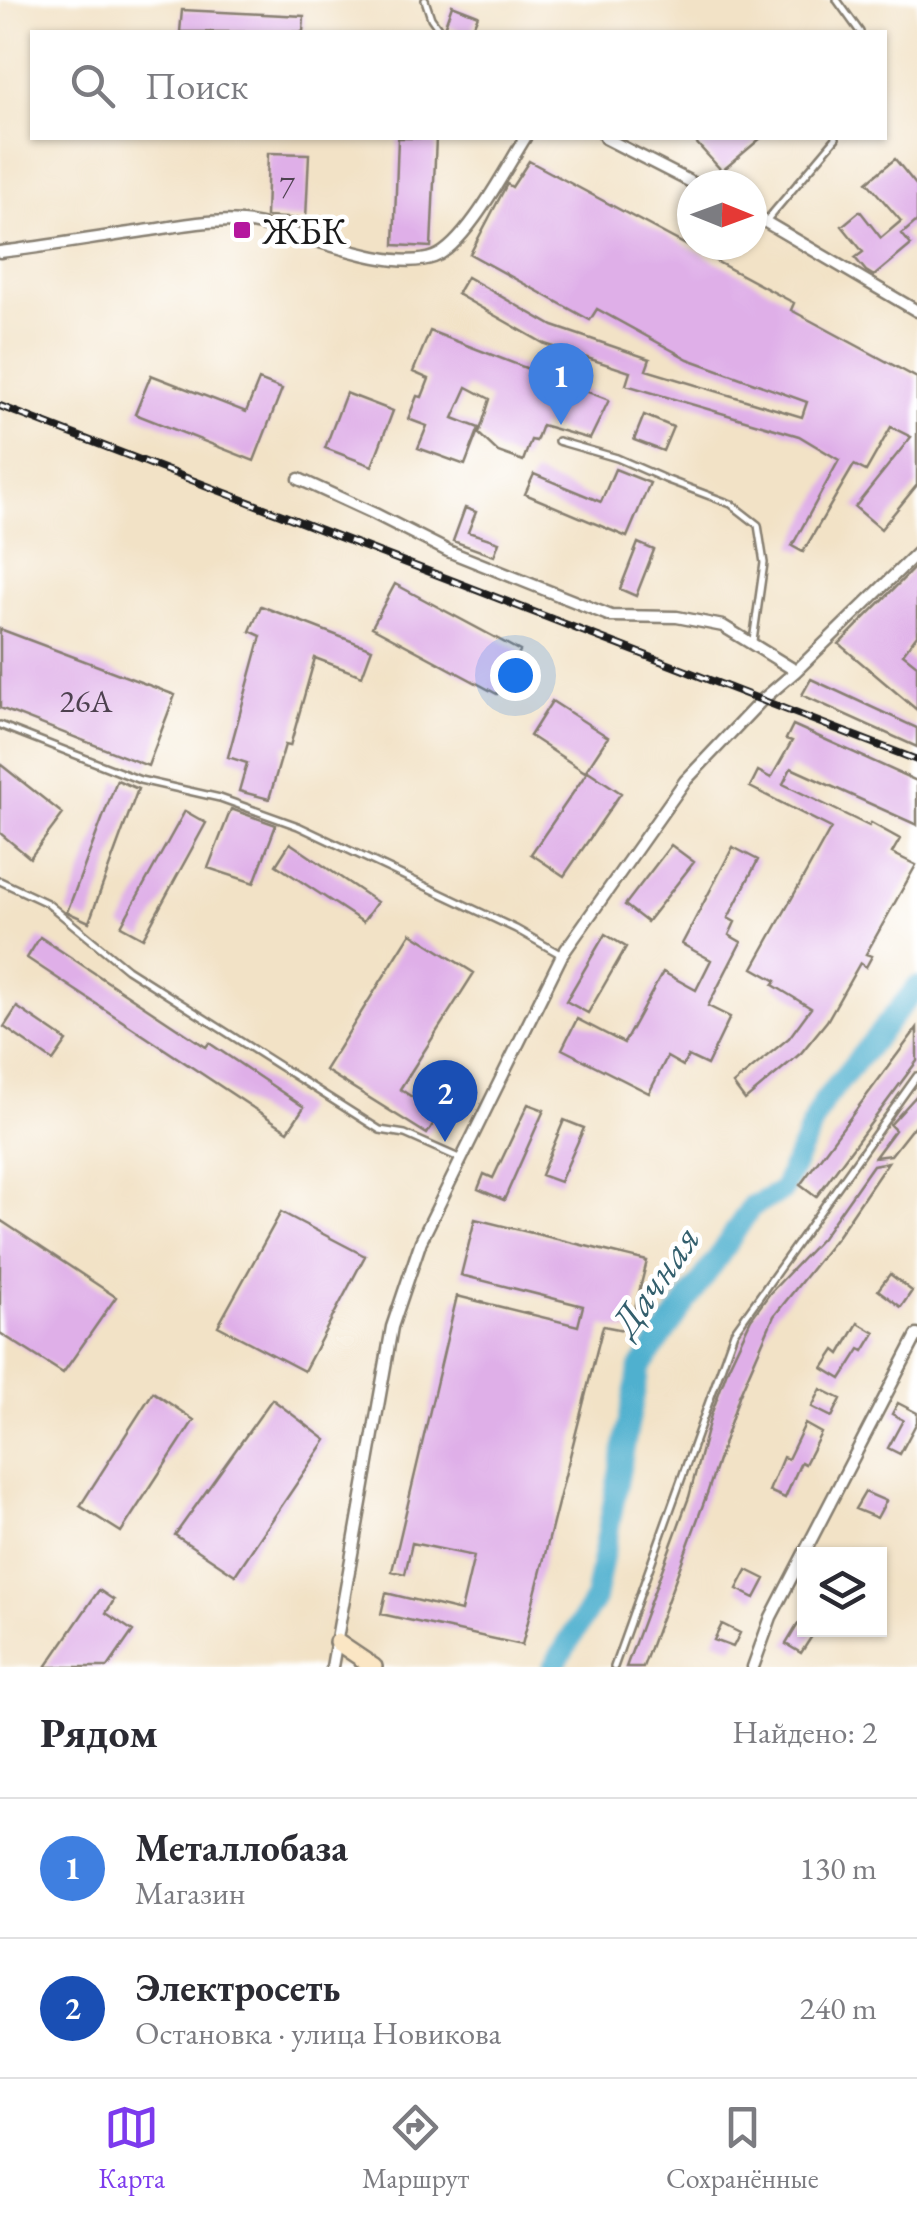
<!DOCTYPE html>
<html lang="ru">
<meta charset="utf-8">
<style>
body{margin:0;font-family:"EB Garamond",serif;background:#f7f7f7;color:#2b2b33}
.controls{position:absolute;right:30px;bottom:30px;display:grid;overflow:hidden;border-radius:0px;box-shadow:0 2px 8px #0004}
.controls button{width:90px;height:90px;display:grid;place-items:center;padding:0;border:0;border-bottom:2px solid #e1e1e2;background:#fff;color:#2b2b33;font:50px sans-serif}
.compass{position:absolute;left:677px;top:170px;width:90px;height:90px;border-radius:50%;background:#fff;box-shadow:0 2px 8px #0004;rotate:91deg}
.you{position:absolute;left:515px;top:675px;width:35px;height:35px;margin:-25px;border:8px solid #fff;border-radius:50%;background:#1a73e8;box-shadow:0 0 0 15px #1a73e833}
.badge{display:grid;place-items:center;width:65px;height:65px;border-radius:50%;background:#7c3aed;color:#fff;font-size:32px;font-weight:700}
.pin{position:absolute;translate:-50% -82px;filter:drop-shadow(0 2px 5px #0008)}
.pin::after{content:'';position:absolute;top:52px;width:35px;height:30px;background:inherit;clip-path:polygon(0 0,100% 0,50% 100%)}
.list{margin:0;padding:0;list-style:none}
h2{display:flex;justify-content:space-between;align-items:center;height:130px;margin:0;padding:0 40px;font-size:42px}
h2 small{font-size:32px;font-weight:400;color:#7c7c81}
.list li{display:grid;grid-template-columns:65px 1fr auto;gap:30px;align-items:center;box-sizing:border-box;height:140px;padding:0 40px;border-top:2px solid #e1e1e2}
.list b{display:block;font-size:38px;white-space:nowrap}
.list p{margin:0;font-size:32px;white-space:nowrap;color:#7c7c81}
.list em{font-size:32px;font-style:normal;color:#7c7c81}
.icon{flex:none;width:55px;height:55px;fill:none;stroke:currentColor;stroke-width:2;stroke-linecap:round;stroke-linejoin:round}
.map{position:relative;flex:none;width:917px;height:1667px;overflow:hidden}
.search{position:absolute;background:#fff;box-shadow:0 2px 8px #0004;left:30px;right:30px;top:30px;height:110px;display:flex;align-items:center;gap:25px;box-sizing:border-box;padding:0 35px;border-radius:0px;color:#7c7c81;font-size:38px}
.sheet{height:410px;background:#fff}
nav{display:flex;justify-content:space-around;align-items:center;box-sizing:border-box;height:140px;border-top:2px solid #e1e1e2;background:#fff;font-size:28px;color:#7c7c81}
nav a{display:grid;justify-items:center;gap:5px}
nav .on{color:#7c3aed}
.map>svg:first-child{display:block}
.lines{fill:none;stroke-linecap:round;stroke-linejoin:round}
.river{stroke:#50b0cf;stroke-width:22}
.building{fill:#dfafe8}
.lane-casing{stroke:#877f71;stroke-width:10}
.street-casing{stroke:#877f71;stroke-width:15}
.secondary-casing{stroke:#877f71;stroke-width:20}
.lane{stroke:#fff;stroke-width:5}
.street{stroke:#fff;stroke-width:10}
.secondary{stroke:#fbe6c4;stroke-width:15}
.rail-casing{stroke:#1c1c1c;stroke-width:8}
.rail{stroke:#fff;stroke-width:4;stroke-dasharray:11;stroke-linecap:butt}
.poi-dot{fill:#b5179e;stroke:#fff;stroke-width:4}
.labels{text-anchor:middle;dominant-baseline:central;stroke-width:9;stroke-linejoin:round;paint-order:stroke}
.number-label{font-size:32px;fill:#4d414f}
.poi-label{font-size:38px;fill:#1c1c1c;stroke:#fff;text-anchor:start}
.water-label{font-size:40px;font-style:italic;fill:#335f6d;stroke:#fff}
</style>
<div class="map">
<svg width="917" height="1667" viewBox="0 0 917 1667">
<rect width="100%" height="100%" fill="#fff"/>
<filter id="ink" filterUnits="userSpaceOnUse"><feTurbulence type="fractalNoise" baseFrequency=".01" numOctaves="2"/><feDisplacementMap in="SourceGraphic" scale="20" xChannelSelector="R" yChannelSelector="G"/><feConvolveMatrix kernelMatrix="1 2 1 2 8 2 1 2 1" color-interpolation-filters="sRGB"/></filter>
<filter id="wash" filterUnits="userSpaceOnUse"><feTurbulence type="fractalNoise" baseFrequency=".0048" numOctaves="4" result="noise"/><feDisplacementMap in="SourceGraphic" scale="40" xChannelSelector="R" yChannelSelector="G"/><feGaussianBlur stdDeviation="2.25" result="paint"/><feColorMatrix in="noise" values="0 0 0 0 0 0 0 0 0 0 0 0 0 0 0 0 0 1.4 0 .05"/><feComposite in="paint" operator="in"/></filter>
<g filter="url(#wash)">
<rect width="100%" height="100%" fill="#f2e2c6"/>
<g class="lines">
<path class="river" d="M 553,1667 L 595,1599 L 639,1369 L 719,1256 L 751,1207 L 782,1191 L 823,1102 L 917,987"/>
</g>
<g id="blocks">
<path class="building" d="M 452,5 L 478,15 L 471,32 L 464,32 L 445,25 Z
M 182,10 L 304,16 L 303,32 L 180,32 Z
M 398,138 L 436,138 L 431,247 L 394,245 Z
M 692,138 L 761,138 L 722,171 Z
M 268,153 L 309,154 L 306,219 L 266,217 Z
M 895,159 L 917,186 L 917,221 L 902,234 L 911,245 L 874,276 L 866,271 L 855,258 L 863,252 L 842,226 L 860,211 L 881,238 L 901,221 L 867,182 Z
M 529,161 L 794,303 L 791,310 L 917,378 L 917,485 L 881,529 L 855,507 L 911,437 L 891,427 L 866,471 L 854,465 L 803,552 L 792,546 L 839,460 L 799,436 L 626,385 L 630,372 L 545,344 L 457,294 L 467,277 L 553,326 L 650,359 L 646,370 L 802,417 L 807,402 L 688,359 L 597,309 L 590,320 L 470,254 L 507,184 L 512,187 Z
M 430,331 L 609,400 L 590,439 L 542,425 L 536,441 L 531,440 L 523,461 L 498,452 L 479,434 L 490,399 L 467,387 L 453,418 L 479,428 L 465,465 L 418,448 L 427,426 L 408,419 L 417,396 L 422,397 L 429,379 L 413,372 Z
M 151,375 L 246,412 L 259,380 L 282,389 L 254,461 L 135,414 Z
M 346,393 L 393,411 L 372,466 L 325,448 Z
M 644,415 L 673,427 L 663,451 L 634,440 Z
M 615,469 L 650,483 L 627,537 L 525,494 L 534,474 L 601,502 Z
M 465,508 L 476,512 L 468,532 L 499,542 L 494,556 L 453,541 Z
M 638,543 L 654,550 L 636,596 L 620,589 Z
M 917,565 L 917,635 L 903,654 L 917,665 L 917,710 L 839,644 Z
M 395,584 L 520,651 L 497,694 L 372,627 Z
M 261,606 L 372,649 L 362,676 L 315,658 L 290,746 L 285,745 L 269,799 L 239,791 L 247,763 L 228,757 L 261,636 L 250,631 Z
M 0,629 L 175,695 L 148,766 L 0,708 Z
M 811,679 L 917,728 L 917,747 L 802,695 Z
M 552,701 L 608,737 L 585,772 L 530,736 Z
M 793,725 L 917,781 L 917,825 L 791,768 L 783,784 L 869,826 L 871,823 L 900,839 L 892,853 L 916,865 L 866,954 L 872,956 L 866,967 L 860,963 L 827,1021 L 801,1053 L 745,1100 L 733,1084 L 789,1038 L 811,1008 L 773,985 L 776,981 L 753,968 L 831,828 L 750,787 L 758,771 L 771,778 L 792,741 L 786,739 Z
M 0,764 L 63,814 L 30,858 L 0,833 Z
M 588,771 L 621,793 L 564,876 L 531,854 Z
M 117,780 L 138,789 L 89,922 L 67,912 Z
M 231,809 L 276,825 L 254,883 L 208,868 Z
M 185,811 L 206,823 L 143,938 L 121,926 Z
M 290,843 L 377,902 L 363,922 L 276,865 Z
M 671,845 L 694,862 L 647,922 L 625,905 Z
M 733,847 L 758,860 L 728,918 L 735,922 L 729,935 L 741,942 L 708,1006 L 730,1017 L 707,1065 L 688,1056 L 683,1066 L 667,1057 L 649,1093 L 562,1049 L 577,1019 L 624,1043 L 663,972 L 696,990 L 711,960 L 682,944 Z
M 411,933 L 474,973 L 400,1089 L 421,1103 L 433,1083 L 452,1094 L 427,1134 L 325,1070 Z
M 605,934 L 626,947 L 588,1013 L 566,1001 Z
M 40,937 L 206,1047 L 209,1043 L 304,1107 L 288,1131 L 27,958 Z
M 17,1007 L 67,1041 L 53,1061 L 4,1027 Z
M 917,1028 L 917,1061 L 816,1197 L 800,1185 Z
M 917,1095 L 917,1122 L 891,1155 L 875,1157 L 895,1130 L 890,1125 Z
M 528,1104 L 544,1110 L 504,1200 L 478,1189 L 484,1174 L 493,1178 Z
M 564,1120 L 584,1128 L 560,1182 L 541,1175 Z
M 888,1162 L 837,1237 L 774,1316 L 739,1396 L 708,1491 L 643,1667 L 626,1667 L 689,1497 L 711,1415 L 728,1368 L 751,1319 L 770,1293 L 822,1238 L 873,1165 Z
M 281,1212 L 365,1256 L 304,1371 L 218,1326 Z
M 475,1219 L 647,1261 L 629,1331 L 603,1326 L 522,1645 L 381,1614 L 386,1593 L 461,1611 L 474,1556 L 412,1543 L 405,1574 L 392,1571 L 457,1296 L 578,1326 L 583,1306 L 461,1275 Z
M 0,1220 L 116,1297 L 63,1373 L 0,1333 Z
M 890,1274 L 912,1291 L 901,1307 L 878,1290 Z
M 858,1323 L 875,1333 L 864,1351 L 860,1349 L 841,1379 L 823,1368 L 835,1350 L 840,1354 Z
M 821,1389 L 841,1399 L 832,1417 L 812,1407 Z
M 153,1392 L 194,1420 L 121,1532 L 80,1506 Z
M 272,1399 L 326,1440 L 235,1575 L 175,1535 Z
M 898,1403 L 917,1413 L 917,1422 L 900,1454 L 888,1448 L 903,1420 L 892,1414 Z
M 805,1424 L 821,1433 L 805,1464 L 801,1462 L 785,1498 L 769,1491 L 783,1457 L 788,1459 Z
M 865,1492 L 886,1501 L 877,1518 L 855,1509 Z
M 747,1570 L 765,1579 L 755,1598 L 737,1589 Z
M 99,1590 L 114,1600 L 106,1613 L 133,1631 L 108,1667 L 46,1667 Z
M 722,1624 L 740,1633 L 733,1647 L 714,1640 Z
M 798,1624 L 814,1633 L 801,1653 L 786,1644 Z"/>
</g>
</g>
<g filter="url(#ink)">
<use href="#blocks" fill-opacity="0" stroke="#877f71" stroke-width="2.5"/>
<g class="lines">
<defs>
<path id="lane" d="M 425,0 L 431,18 L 441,32
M 837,0 L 860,32
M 766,221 L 836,138
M 558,441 L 617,458 L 665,479 L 731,504 L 758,525 L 764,563 L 753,641
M 0,725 L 140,780 L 220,798 L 298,826 L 516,929 L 560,954
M 0,881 L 47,903 L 127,969 L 380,1130 L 405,1134 L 459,1158
M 614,1667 L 734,1332 L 917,1076"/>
<path id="street" d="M 605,138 L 697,185
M 752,214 L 917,311
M 0,252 C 50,246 100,237 151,230 C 185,225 222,217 256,224 C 304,233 389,273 434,257 C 466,245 506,168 525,138
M 299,479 L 375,514 L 448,551 L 611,616 L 677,617 L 723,626 L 796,671
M 332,1667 L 392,1327 L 421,1241 L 562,955 L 685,781 L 761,701 L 796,671 L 917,553
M 753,1667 L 771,1617 L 917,1335"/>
<path id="secondary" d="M 337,1642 L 374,1667"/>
</defs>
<use href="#lane" class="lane-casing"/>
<use href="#street" class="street-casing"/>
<use href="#secondary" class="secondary-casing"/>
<use href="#lane" class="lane"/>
<use href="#street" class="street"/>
<use href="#secondary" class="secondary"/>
<defs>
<path id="rail" d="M 0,406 L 917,760"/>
</defs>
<use href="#rail" class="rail-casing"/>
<use href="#rail" class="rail"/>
</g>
</g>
<rect class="poi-dot" x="232" y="220" width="20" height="20" rx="5"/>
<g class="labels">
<g class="number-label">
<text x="287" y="186">7</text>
<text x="86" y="701">26А</text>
</g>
<g class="poi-label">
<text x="262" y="230">ЖБК</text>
</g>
<g class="water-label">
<text transform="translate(655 1280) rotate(-55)">Дачная</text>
</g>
</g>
</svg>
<div class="controls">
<button><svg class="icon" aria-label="layers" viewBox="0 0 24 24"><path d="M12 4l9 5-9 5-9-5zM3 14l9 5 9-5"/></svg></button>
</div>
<svg class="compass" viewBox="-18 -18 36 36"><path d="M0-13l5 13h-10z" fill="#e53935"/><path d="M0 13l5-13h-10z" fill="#7c7c81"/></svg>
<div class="you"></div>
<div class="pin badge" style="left:561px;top:425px;background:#3f7fe0">1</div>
<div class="pin badge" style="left:445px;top:1142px;background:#1a4fb4">2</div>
<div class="search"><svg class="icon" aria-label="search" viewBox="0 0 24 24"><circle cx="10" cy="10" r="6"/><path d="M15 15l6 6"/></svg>Поиск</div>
</div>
<section class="sheet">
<h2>Рядом<small>Найдено: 2</small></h2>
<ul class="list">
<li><span class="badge" style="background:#3f7fe0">1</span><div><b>Металлобаза</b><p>Магазин</p></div><em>130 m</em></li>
<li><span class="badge" style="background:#1a4fb4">2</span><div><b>Электросеть</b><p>Остановка · улица Новикова</p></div><em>240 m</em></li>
</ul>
</section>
<nav>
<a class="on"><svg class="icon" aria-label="map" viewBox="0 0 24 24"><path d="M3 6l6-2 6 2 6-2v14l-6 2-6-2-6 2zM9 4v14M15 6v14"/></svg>Карта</a>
<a><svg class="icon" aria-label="directions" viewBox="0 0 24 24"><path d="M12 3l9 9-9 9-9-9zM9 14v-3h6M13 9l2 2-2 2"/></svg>Маршрут</a>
<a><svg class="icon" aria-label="saved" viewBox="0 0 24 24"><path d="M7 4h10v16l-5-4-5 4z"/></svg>Сохранённые</a>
</nav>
